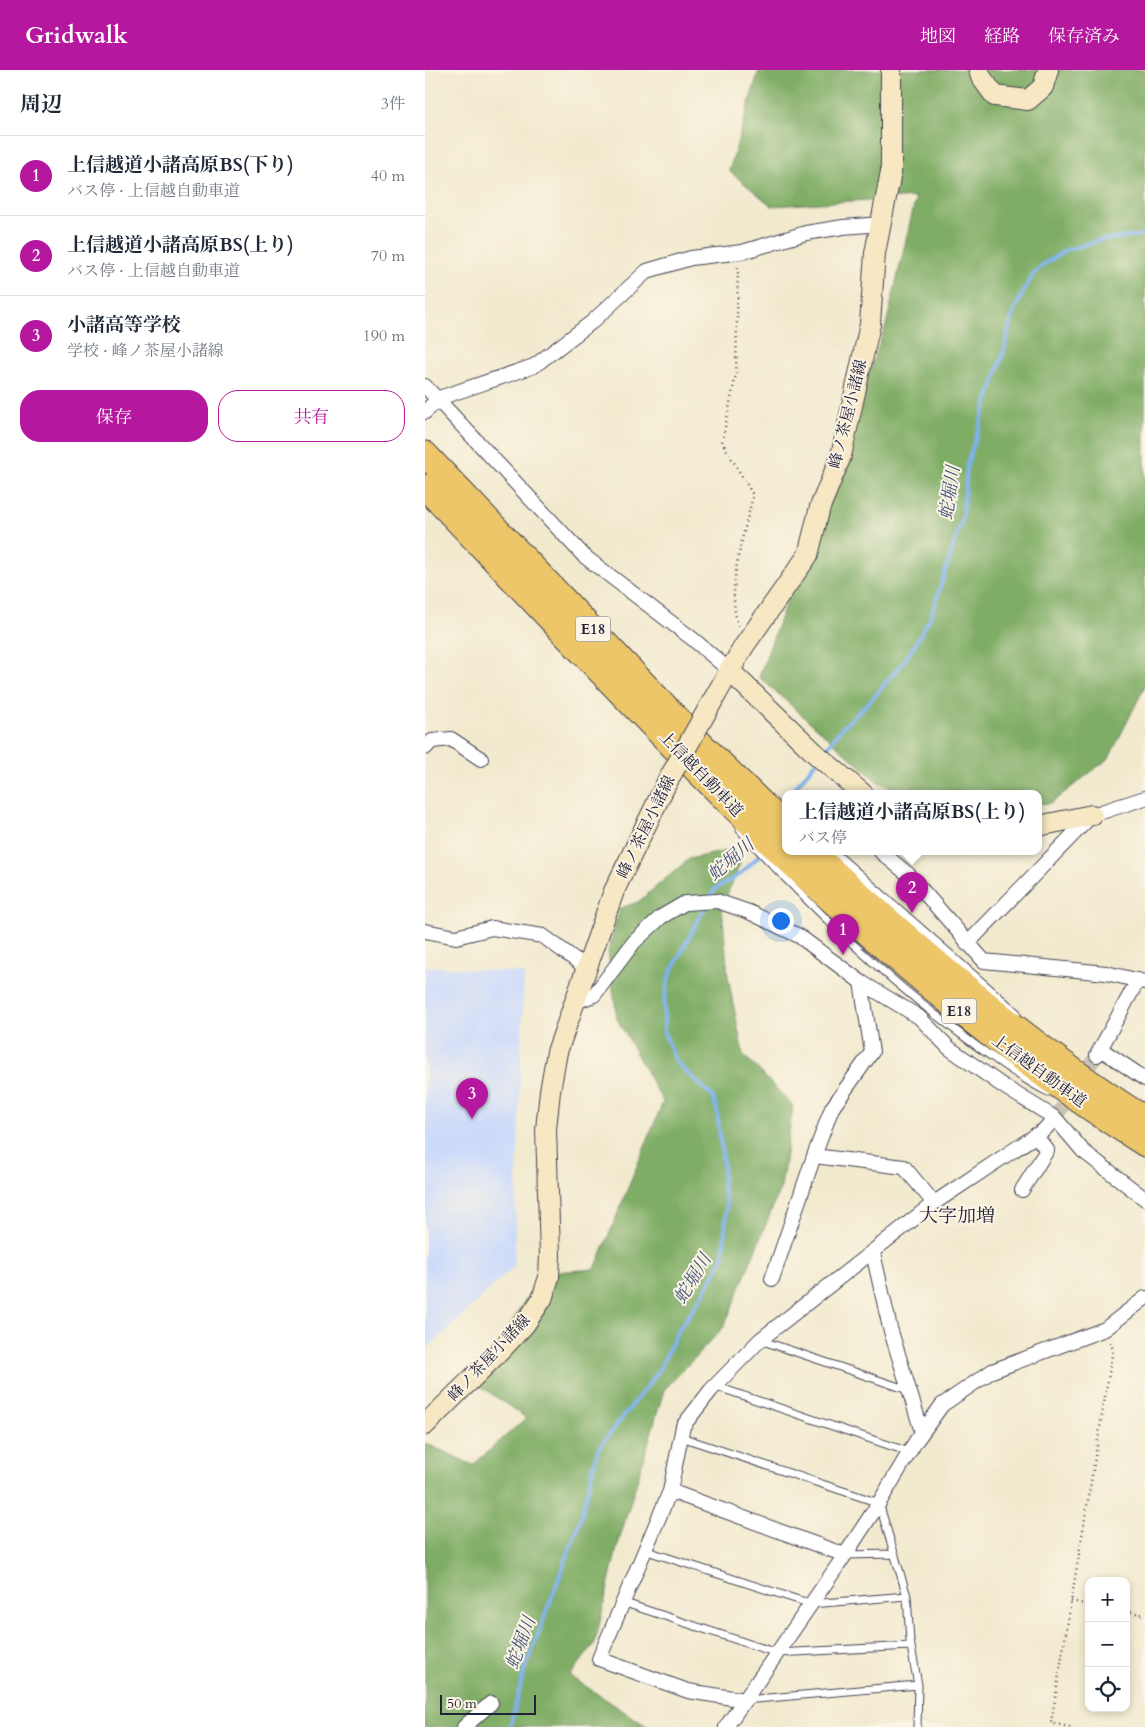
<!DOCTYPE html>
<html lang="ja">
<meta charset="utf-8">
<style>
body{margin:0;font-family:Cardo,"Noto Serif JP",serif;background:#f2f2f3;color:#1f2937}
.controls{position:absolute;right:15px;bottom:15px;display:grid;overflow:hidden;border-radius:10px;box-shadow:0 2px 8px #0003}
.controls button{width:45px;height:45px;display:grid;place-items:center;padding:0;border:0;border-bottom:1px solid #e0e1e3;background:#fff;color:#1f2937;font:25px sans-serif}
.scale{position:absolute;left:15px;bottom:12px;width:96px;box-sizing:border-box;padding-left:5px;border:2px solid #22223b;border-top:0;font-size:14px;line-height:18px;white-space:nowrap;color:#22223b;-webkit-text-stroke:4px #fcf5e5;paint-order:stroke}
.you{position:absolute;left:355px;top:850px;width:18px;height:18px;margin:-12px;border:4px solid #fff;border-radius:50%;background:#1a73e8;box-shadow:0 0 0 8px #1a73e833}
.badge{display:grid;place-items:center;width:32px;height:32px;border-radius:50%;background:#b5179e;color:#fff;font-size:16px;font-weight:700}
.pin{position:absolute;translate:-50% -41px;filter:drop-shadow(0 1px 2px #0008)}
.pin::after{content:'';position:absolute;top:26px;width:18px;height:15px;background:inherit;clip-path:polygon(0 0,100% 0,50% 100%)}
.popup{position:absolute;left:357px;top:720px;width:260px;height:65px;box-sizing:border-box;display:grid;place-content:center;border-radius:10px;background:#fff;filter:drop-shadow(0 1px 4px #0005);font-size:16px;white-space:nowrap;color:#747a83}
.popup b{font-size:19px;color:#1f2937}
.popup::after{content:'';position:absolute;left:50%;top:100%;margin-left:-10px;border:10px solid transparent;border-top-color:#fff}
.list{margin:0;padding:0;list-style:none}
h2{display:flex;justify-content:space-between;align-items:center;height:65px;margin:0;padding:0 20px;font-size:21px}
h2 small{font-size:16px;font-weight:400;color:#747a83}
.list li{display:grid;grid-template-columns:32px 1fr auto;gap:15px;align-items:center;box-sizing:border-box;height:80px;padding:0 20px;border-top:1px solid #e0e1e3}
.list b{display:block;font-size:19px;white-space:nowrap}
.list p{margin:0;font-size:16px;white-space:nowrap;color:#747a83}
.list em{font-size:16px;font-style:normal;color:#747a83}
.actions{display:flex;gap:10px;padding:15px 20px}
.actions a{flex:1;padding:11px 0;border:1px solid #b5179e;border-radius:20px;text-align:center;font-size:18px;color:#b5179e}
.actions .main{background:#b5179e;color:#fff}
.icon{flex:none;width:28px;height:28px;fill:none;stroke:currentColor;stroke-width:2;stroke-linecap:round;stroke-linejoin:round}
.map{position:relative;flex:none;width:720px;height:1657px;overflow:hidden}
header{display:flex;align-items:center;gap:30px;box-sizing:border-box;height:70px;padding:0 25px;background:#b5179e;color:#fff}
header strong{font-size:24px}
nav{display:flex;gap:28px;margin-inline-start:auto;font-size:18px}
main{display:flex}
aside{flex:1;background:#fff}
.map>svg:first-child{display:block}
.built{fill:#cddbfa}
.forest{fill:#80ad66;stroke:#516850}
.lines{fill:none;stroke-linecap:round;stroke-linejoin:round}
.stream{stroke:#7fb2ec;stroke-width:4}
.street-tunnel{stroke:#c8c2b1;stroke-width:14;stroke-dasharray:14 7;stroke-linecap:butt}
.lane-casing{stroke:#414051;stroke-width:9}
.street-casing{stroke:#414051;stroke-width:16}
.secondary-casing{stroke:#414051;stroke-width:22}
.highway-casing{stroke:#414051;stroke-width:27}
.path{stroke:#414051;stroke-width:2.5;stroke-dasharray:1 4;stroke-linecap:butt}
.lane{stroke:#fff;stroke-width:7}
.street{stroke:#fff;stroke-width:14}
.secondary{stroke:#f7e8c3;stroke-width:20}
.highway{stroke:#ecc669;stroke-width:25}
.secondary-bridge-casing{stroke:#414051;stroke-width:22;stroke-linecap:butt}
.secondary-bridge{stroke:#f7e8c3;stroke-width:20}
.labels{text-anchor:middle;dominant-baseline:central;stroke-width:4;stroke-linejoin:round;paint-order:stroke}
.shield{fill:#fcf5e5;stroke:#63616e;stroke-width:1}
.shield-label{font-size:15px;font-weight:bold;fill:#22223b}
.street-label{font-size:16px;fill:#22223b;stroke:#fcf5e5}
.water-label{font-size:18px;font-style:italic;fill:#435479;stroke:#fcf5e5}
.quarter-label{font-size:19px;fill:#22223b;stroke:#fcf5e5}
</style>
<header>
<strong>Gridwalk</strong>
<nav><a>地図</a><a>経路</a><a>保存済み</a></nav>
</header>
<main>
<aside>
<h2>周辺<small>3件</small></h2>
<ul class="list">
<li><span class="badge">1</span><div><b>上信越道小諸高原BS(下り)</b><p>バス停 · 上信越自動車道</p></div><em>40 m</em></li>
<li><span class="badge">2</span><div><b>上信越道小諸高原BS(上り)</b><p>バス停 · 上信越自動車道</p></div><em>70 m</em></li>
<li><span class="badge">3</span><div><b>小諸高等学校</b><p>学校 · 峰ノ茶屋小諸線</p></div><em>190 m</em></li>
</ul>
<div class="actions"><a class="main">保存</a><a>共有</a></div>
</aside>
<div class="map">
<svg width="720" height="1657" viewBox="0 0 720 1657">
<rect width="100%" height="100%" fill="#fcf5e5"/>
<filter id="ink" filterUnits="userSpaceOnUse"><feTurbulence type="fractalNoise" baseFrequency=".02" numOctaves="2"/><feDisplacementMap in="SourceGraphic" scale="10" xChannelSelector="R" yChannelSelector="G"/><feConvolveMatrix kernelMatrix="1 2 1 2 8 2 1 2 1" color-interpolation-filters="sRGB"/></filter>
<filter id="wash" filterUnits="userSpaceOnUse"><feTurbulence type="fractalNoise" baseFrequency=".0096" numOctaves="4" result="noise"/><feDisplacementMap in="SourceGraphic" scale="20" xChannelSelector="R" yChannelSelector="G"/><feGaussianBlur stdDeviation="1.12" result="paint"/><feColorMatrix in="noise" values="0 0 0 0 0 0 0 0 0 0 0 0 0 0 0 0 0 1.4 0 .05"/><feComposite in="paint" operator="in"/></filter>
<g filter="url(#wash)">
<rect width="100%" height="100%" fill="#f2eacf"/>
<path class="built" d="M 0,896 L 99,903 L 89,1196 L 0,1281 Z"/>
<path class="forest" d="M 334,0 L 720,0 L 720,616 L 684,688 L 626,733 L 613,734 L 613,724 L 486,724 L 453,712 L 334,607 L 461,255 L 491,127 L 347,136 L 304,101 Z
M 301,781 L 316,791 L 297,837 L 303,907 L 318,984 L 368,1036 L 356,1117 L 299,1257 L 239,1320 L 192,1478 L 170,1573 L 145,1606 L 223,1657 L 0,1657 L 0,1373 L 48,1395 L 101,1348 L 51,1313 L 116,1203 L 170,1199 L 238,1032 L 192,949 L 183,882 L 195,838 L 213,832 L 264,789 Z"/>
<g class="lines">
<path class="stream" d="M 399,682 L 415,660 L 448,628 L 483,586 L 506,546 L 538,446 L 542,394 L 578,284 L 588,242 L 608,204 L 619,194 L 641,180 L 676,170 L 720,165
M 365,724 L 391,692
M 285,829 L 290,819 L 314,805 L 337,783
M 85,1657 L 99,1602 L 154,1455 L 173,1379 L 233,1302 L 254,1259 L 278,1225 L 298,1188 L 302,1133 L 298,1119 L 298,1093 L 292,1040 L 288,1027 L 251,992 L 239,962 L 239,933 L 244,906 L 281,835"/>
</g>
</g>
<g filter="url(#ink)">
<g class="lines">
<path class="street-tunnel" d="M 630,1048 L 672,985"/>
<defs>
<path id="lane" d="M 315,760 C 387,839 466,914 553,977 C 576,993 598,1010 623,1022
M 409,782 L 592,943
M 335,1270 L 483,1320
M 290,1316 L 484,1382
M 256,1367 L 454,1433 L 482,1526 L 485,1571 L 493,1615 L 492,1657
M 219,1480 L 386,1534 L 482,1526
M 420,1485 L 470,1484
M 197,1532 L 352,1583 L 486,1576
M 320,1630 L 493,1615"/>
<path id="street" d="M 0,316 L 159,486 L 269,570 L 304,600
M 0,342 L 14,328 L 109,296 L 167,252 L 222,201 L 266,188 L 317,182 L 381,163 L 418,157 L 456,154
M 0,678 L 7,671 L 26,669 L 56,689
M 456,782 L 484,805 L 559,891 L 681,903 L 720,912
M 0,861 L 31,867 L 67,858 L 118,866 L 163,899
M 542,874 L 667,745 L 720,728
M 436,912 L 447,982 L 407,1038 L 389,1086 L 479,1097 L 509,1133
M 150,932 L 169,925 L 209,872 L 236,847 L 260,833 L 292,831 L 324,842 L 374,866 L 436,912 L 494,947 L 524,978 L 578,1016 L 630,1048 L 658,1081 L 720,1129
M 677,980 L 720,1009
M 672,985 L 713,910
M 597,1120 L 622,1080 L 610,1065
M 448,1183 L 465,1258 L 497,1362
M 347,1209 L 389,1086
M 245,1421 L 420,1485
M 320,1630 L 263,1621 L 174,1589 L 245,1421 L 258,1356 L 286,1320 L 335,1270 L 509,1133 L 619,1060 L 630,1048
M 39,1657 L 66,1633
M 301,1657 L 420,1485 L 454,1433 L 491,1371 L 517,1335 L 567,1301 L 680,1259 L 720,1228"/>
<path id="secondary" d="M 554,0 L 556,7 L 570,26 L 603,30 L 618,17 L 623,0
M 304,600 L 393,686 L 438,724
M 292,623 L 319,576 L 383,485 L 395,437 L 416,386 L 445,254 L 450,183 L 466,102 L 466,0
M 613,756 L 667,745
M 0,1355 L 76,1280 L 100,1254 L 117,1229 L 124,1207 L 125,1185 L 121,1059 L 125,1021 L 132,982 L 189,821 L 242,712"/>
<path id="highway" d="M 0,384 L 279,677 L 361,757
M 0,417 C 226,653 441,898 720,1074
M 387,782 C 492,878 600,973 720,1049"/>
</defs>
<use href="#lane" class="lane-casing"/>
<use href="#street" class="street-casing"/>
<use href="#secondary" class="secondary-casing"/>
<use href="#highway" class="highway-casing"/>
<path class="path" d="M 313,556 C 301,514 319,466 328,425 L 297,372 L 311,304 L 313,194
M 646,1531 L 664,1535
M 701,1541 L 720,1545
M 645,1657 L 626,1653 L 688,1279 L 684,1270"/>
<use href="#lane" class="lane"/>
<use href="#street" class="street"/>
<use href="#secondary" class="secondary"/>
<use href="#highway" class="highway"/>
<defs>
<path id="secondary-bridge" d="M 242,712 L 292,623"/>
</defs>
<use href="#secondary-bridge" class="secondary-bridge-casing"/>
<use href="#secondary-bridge" class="secondary-bridge"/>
</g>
</g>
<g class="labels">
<g class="shield">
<rect x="150.5" y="546.5" width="35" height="25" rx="4"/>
<rect x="516.5" y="928.5" width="35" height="25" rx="4"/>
</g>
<g class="shield-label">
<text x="168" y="559">E18</text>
<text x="534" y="941">E18</text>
</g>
<g class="street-label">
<text transform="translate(423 344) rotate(-76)">峰ノ茶屋小諸線</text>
<text transform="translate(276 704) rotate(46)">上信越自動車道</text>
<text transform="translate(221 757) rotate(-64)">峰ノ茶屋小諸線</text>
<text transform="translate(614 1001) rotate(36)">上信越自動車道</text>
<text transform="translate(64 1288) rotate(-47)">峰ノ茶屋小諸線</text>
</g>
<g class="water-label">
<text transform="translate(525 423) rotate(-82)">蛇堀川</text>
<text transform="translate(306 790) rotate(-41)">蛇堀川</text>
<text transform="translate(268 1209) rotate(-59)">蛇堀川</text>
<text transform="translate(96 1573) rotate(-70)">蛇堀川</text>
</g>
<g class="quarter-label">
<text x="532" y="1146">大字加増</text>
</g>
</g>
</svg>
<div class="controls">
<button>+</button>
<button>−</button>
<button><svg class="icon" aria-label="locate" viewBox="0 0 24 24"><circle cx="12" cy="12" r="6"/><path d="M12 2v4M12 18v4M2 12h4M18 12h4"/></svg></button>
</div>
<div class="scale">50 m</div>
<div class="you"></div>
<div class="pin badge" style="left:418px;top:885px">1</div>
<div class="pin badge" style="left:487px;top:843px">2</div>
<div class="popup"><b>上信越道小諸高原BS(上り)</b>バス停</div>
<div class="pin badge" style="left:47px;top:1049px">3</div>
</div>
</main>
